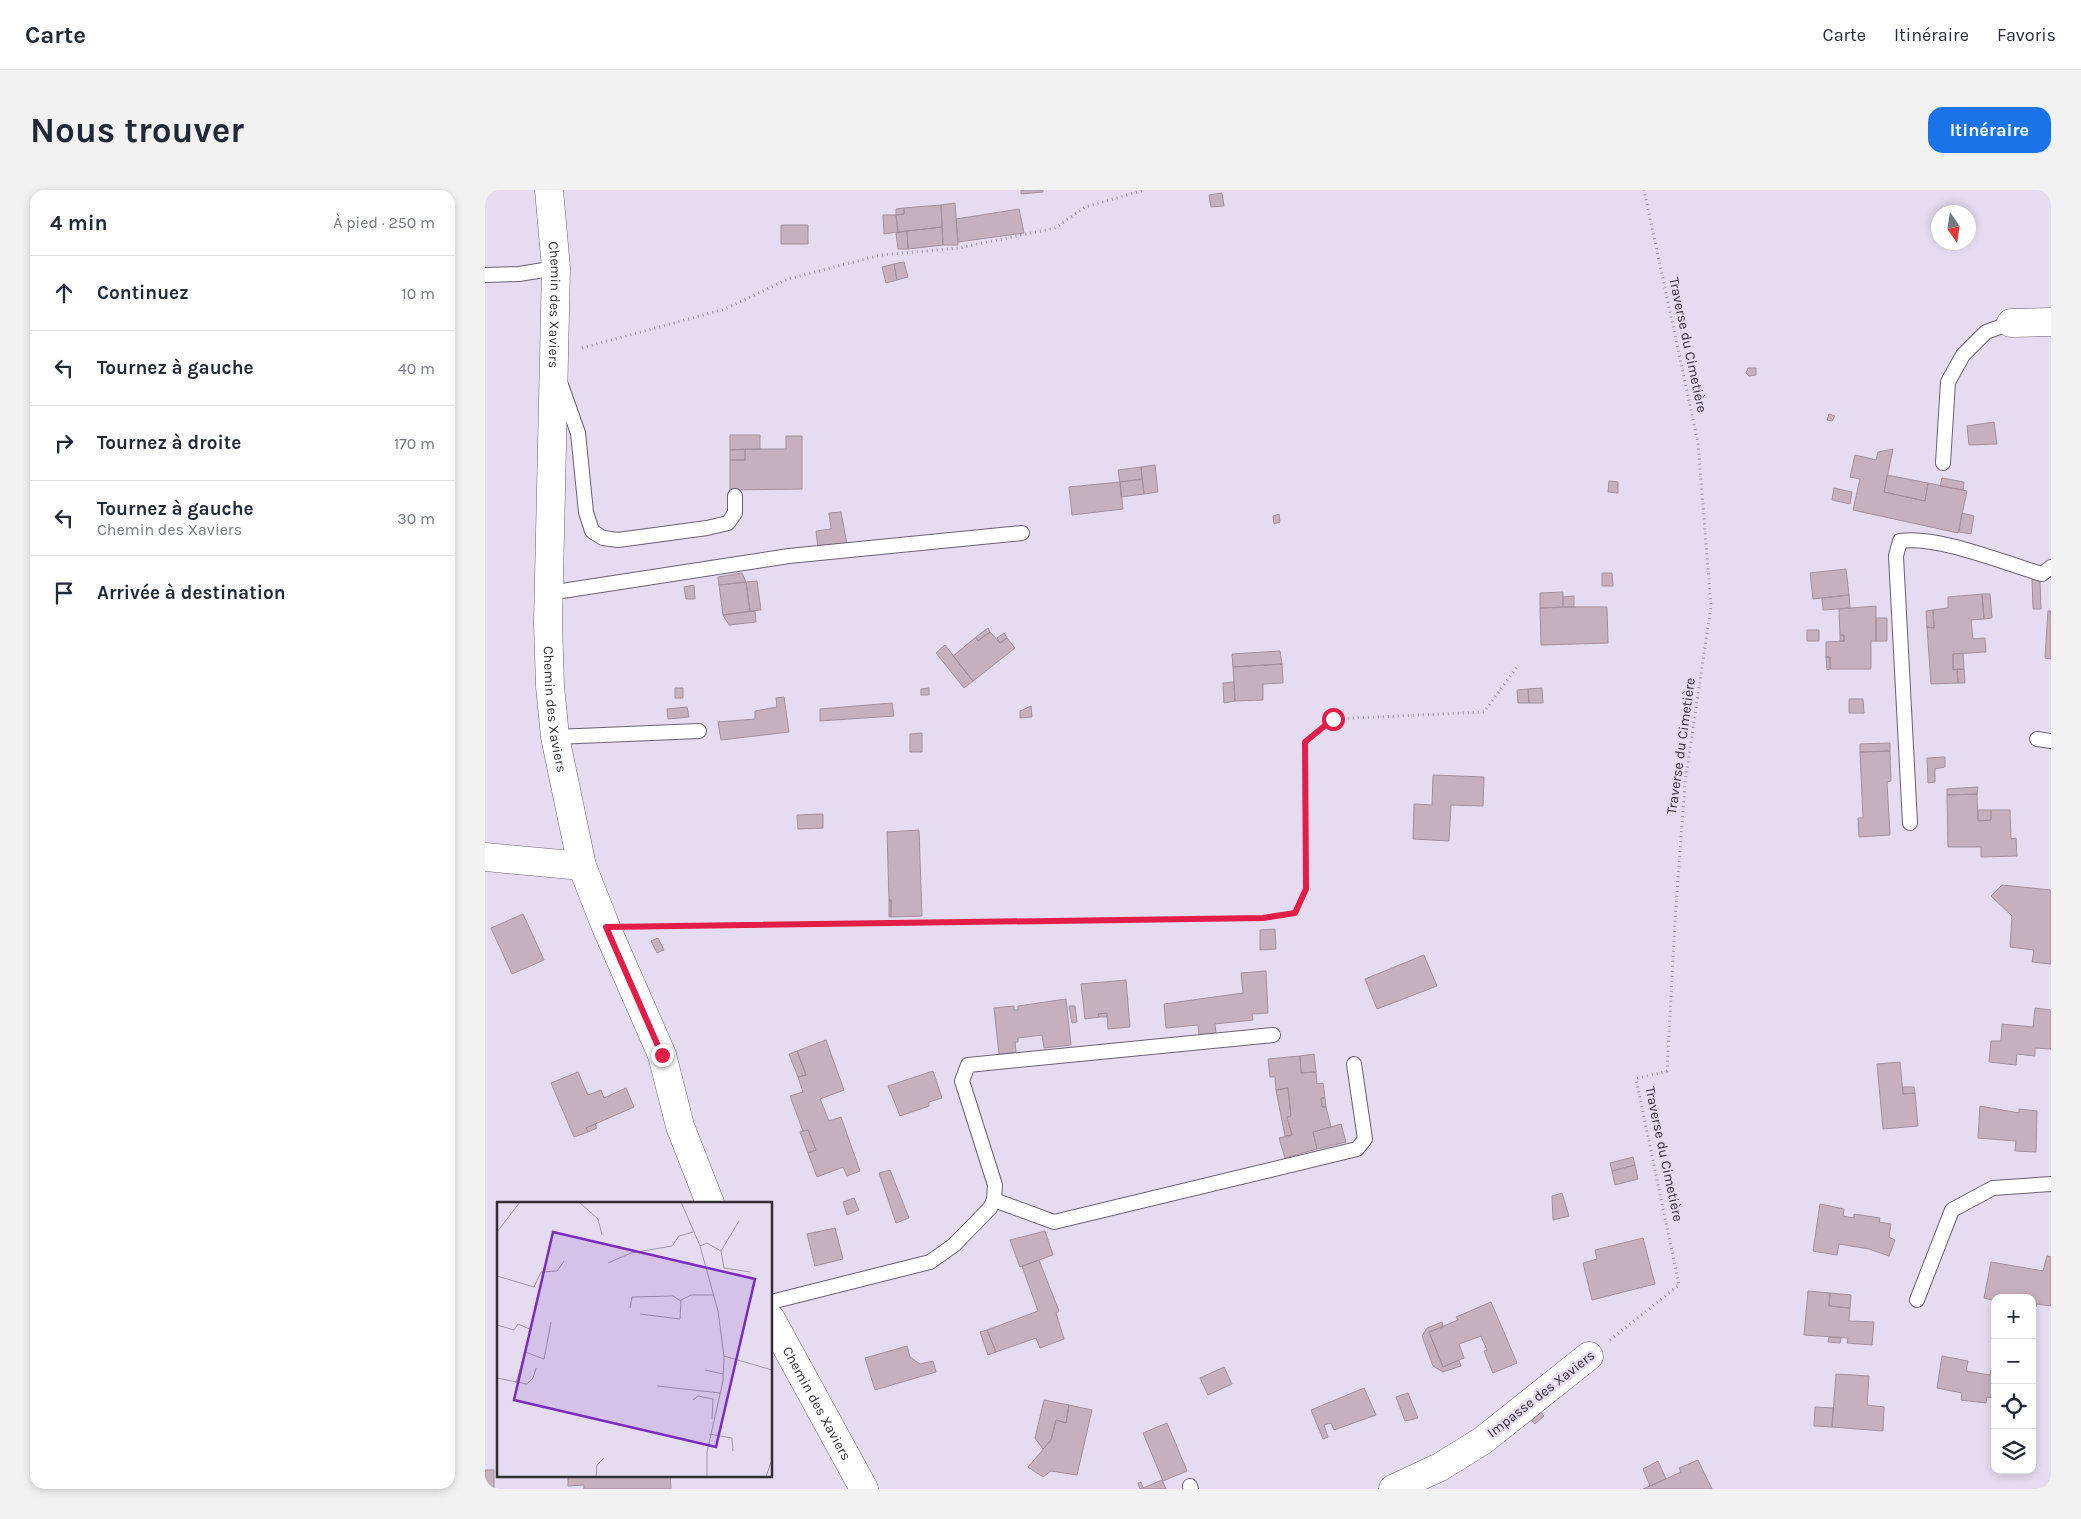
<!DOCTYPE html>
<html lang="fr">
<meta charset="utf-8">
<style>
body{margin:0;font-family:Karla,sans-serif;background:#f2f2f3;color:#1f2937}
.controls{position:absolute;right:15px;bottom:15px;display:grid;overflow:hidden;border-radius:10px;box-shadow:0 2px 8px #0003}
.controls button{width:45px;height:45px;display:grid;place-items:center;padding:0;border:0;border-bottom:1px solid #e0e1e3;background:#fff;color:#1f2937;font:25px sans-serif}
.compass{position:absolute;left:1446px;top:15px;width:45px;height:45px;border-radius:50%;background:#fff;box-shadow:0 2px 8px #0003;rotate:167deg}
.stop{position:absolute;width:15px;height:15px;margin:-11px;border:4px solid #e11d48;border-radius:50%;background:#fff}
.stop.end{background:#e11d48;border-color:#fff;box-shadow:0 1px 5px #0008}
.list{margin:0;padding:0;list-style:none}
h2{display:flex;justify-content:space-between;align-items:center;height:65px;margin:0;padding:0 20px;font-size:21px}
h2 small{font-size:16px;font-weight:400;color:#747a83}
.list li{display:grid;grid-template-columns:32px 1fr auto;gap:15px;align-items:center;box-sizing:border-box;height:75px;padding:0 20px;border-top:1px solid #e0e1e3}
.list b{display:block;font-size:19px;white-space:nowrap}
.list p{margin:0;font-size:16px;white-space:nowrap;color:#747a83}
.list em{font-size:16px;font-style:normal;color:#747a83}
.icon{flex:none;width:28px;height:28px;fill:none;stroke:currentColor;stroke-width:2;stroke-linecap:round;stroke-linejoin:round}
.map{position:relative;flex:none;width:1566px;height:1299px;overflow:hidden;border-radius:15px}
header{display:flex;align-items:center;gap:30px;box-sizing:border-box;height:70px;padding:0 25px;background:#fff;border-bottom:1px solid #e0e1e3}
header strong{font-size:24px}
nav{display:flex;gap:28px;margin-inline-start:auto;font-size:18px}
.intro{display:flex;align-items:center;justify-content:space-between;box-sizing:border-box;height:120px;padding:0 30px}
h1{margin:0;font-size:35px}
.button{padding:12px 22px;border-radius:15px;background:#1a73e8;color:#fff;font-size:18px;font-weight:700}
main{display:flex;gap:30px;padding:0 30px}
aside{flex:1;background:#fff;border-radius:15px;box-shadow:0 2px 8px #0003}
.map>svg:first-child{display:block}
.building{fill:#c6b0bd;stroke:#a38f9c}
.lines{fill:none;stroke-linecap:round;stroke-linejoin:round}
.lane-casing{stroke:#696173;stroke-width:16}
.street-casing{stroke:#696173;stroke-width:29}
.path{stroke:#9891a0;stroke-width:3;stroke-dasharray:1 4;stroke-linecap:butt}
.lane{stroke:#fff;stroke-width:14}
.street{stroke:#fff;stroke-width:28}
.route{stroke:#e11d48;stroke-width:6}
.labels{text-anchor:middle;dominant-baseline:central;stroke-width:5;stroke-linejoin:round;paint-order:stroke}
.street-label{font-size:14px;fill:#322e36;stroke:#e6dcf1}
.inset-road{fill:none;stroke:#9e96a6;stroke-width:1}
.view{fill:#7b2cbf;fill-opacity:0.15;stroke:#7b2cbf;stroke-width:2.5}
.inset-edge{fill:none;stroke:#322e36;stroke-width:2.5}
</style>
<header>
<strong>Carte</strong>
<nav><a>Carte</a><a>Itinéraire</a><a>Favoris</a></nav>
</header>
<div class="intro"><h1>Nous trouver</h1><a class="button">Itinéraire</a></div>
<main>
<aside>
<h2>4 min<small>À pied · 250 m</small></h2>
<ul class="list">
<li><svg class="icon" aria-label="ahead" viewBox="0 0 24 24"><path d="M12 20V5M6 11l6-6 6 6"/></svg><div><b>Continuez</b></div><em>10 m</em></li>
<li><svg class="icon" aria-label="left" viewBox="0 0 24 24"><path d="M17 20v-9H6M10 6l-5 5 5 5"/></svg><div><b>Tournez à gauche</b></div><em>40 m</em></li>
<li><svg class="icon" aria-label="right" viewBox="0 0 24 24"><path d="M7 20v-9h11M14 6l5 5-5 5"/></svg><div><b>Tournez à droite</b></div><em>170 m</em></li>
<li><svg class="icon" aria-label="left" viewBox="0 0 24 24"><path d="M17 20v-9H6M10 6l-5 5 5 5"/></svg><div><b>Tournez à gauche</b><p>Chemin des Xaviers</p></div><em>30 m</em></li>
<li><svg class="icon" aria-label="arrive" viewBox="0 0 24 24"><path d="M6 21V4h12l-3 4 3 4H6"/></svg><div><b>Arrivée à destination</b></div></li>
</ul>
</aside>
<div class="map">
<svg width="1566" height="1299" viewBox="0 0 1566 1299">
<rect width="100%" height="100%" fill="#e6dcf1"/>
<path class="building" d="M 536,0 L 558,0 L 558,2 L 536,4 Z
M 737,3 L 739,16 L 726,17 L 724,5 Z
M 470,13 L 473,55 L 458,55 L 456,15 Z
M 456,15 L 457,37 L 413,42 L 411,25 L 419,24 L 419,18 Z
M 419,18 L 419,24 L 411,25 L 411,19 Z
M 534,19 L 539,43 L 473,52 L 471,29 Z
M 398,25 L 411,25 L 413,42 L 399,44 Z
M 296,35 L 323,35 L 323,54 L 296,54 Z
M 457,37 L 458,55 L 423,59 L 422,41 Z
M 422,41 L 423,59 L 413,59 L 411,43 Z
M 419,72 L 423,87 L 412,90 L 409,74 Z
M 409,74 L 412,90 L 401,93 L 397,77 Z
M 1263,178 L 1271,178 L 1271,185 L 1264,186 L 1261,183 Z
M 1344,224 L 1350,226 L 1347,231 L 1342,230 Z
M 1509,232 L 1512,254 L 1484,255 L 1482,236 Z
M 245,245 L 275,245 L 275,259 L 245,260 Z
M 301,246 L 317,246 L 317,299 L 245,300 L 245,270 L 260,270 L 260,259 L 301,259 Z
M 260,259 L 260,270 L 245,270 L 245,260 Z
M 1408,259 L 1399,302 L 1440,311 L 1443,293 L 1482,301 L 1473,343 L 1368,320 L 1375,289 L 1365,287 L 1370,265 L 1391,270 L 1393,262 Z
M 670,275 L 673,302 L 659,304 L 656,277 Z
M 656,277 L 657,289 L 635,292 L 633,280 Z
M 1402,285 L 1443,293 L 1440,311 L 1399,302 Z
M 1457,288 L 1479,292 L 1478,300 L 1455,296 Z
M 657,289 L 659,304 L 636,307 L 635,292 Z
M 1124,291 L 1133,292 L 1133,303 L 1123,302 Z
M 635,292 L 638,319 L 587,325 L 584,297 Z
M 1349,298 L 1367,302 L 1365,314 L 1347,310 Z
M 356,322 L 362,354 L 333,358 L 331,341 L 346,339 L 344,323 Z
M 1477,323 L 1489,326 L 1486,344 L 1474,342 Z
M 794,324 L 795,332 L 789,334 L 788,326 Z
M 1361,379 L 1364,405 L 1328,409 L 1325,383 Z
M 257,383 L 261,392 L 234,395 L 233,387 Z
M 1117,383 L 1127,383 L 1128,396 L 1117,396 Z
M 1547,389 L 1555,392 L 1556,419 L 1548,419 Z
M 272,391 L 276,420 L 265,421 L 261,392 Z
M 261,392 L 265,421 L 238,425 L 234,395 Z
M 209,395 L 210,409 L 201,409 L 199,397 Z
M 1078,402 L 1078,417 L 1055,418 L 1055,403 Z
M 1497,404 L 1499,429 L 1486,430 L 1488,449 L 1500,448 L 1501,462 L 1468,464 L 1468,480 L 1472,479 L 1473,493 L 1446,494 L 1442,437 L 1449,438 L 1448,420 L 1463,418 L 1463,407 Z
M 1497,404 L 1505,404 L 1507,428 L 1499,429 Z
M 1364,405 L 1365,418 L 1338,420 L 1337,408 Z
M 1089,406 L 1089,417 L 1078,417 L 1078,407 Z
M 1391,416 L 1391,451 L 1386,451 L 1386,479 L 1345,479 L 1345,467 L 1341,467 L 1341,452 L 1359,451 L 1359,445 L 1355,445 L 1354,419 Z
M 1089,417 L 1122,417 L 1123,453 L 1056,455 L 1055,418 Z
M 1448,420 L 1449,438 L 1442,437 L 1441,421 Z
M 270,421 L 271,432 L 244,435 L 238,425 Z
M 1563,421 L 1566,421 L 1566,469 L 1560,468 Z
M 1391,428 L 1402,428 L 1402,451 L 1391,451 Z
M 503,438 L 505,442 L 493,451 L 491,447 Z
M 1322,440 L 1334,440 L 1334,451 L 1322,451 Z
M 505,442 L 515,453 L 522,448 L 530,458 L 488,491 L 468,466 L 491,447 L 493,451 Z
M 519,443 L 522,448 L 515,453 L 512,448 Z
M 1355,445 L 1359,445 L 1359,451 L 1355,451 Z
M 460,455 L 488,491 L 479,498 L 451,463 Z
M 795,461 L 797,474 L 748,477 L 747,464 Z
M 1478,463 L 1479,479 L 1468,480 L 1468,464 Z
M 1341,467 L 1345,467 L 1345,479 L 1342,480 Z
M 797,474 L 798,493 L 778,494 L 778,510 L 750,511 L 748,477 Z
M 1472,479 L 1479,479 L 1480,493 L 1473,493 Z
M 749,492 L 750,511 L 739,513 L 738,493 Z
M 190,498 L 198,498 L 198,508 L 190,508 Z
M 444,498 L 444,505 L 436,505 L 436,499 Z
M 1057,498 L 1058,513 L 1044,513 L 1043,499 Z
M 1043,499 L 1044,513 L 1033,513 L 1032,500 Z
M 299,507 L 304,542 L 236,550 L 233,532 L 270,529 L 270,521 L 292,517 L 291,508 Z
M 1364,509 L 1378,509 L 1379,523 L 1364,523 Z
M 407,513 L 409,526 L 335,531 L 335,519 Z
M 546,516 L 547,527 L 535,528 L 535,521 Z
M 202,517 L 204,527 L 183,529 L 182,519 Z
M 437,543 L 437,562 L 425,562 L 425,544 Z
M 1405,553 L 1405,561 L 1375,562 L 1375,554 Z
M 1405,561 L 1406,591 L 1402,592 L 1405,645 L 1374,647 L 1373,628 L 1378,628 L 1375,562 Z
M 1460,567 L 1460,577 L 1450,579 L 1450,592 L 1443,593 L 1442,568 Z
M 948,585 L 999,587 L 998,616 L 966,615 L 964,651 L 928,649 L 929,614 L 947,615 Z
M 1493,597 L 1492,604 L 1462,605 L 1462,599 Z
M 1492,604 L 1493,631 L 1506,630 L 1506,620 L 1525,620 L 1526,649 L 1531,648 L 1532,666 L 1496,667 L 1496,657 L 1463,657 L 1462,605 Z
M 1493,620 L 1506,620 L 1506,630 L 1493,631 Z
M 338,624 L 338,638 L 313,639 L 312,625 Z
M 434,640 L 437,726 L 406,727 L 406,710 L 404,710 L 402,642 Z
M 1517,695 L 1566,700 L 1566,774 L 1547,772 L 1549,760 L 1525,757 L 1527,726 L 1506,706 Z
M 404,710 L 406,710 L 406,727 L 404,727 Z
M 38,724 L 59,770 L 27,784 L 6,738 Z
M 790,739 L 791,759 L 775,760 L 775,740 Z
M 173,748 L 179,760 L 172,763 L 166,751 Z
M 939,765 L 952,796 L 892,819 L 880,789 Z
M 781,781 L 783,823 L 767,824 L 768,830 L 730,834 L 731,843 L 714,845 L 713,835 L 681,838 L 679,814 L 758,803 L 756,783 Z
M 641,790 L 645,837 L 623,839 L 622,823 L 613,824 L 614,827 L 600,829 L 596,794 Z
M 581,809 L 586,855 L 559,858 L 557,845 L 533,848 L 533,852 L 530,852 L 531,862 L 514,864 L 509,818 L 529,816 L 529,820 L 533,820 L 533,816 Z
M 584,816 L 590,816 L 592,832 L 587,833 Z
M 1550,818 L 1566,820 L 1566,859 L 1550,858 L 1550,866 L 1532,864 L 1531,875 L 1504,872 L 1506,851 L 1516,851 L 1517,834 L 1548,837 Z
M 622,823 L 622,827 L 614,827 L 613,824 Z
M 341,850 L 359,900 L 335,909 L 344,931 L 356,927 L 375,981 L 362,986 L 358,977 L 332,987 L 323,963 L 331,960 L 323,940 L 318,941 L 305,906 L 318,902 L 313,887 L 321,885 L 312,861 Z
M 312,861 L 321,885 L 313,887 L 304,864 Z
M 829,864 L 831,882 L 816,883 L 815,866 Z
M 815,866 L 816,883 L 831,882 L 832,894 L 838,893 L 840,908 L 836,908 L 837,917 L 841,917 L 846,937 L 828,942 L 832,959 L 800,968 L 794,948 L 807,945 L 802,927 L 806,926 L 803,898 L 791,900 L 790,887 L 785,887 L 783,869 Z
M 1415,872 L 1418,904 L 1430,903 L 1433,936 L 1398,939 L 1392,874 Z
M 448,881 L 457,908 L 444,912 L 444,916 L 415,926 L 403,896 Z
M 93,882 L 103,905 L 116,900 L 119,908 L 141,898 L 149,917 L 101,938 L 103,942 L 89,947 L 66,893 Z
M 1418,897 L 1429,897 L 1430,903 L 1418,904 Z
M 803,898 L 806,926 L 802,927 L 807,945 L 800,946 L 791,900 Z
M 836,908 L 840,908 L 841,917 L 837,917 Z
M 1495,916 L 1534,923 L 1534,919 L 1552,921 L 1551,962 L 1530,961 L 1531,951 L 1493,948 Z
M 110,934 L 112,938 L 103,942 L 101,938 Z
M 856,934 L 861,952 L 832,959 L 828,942 Z
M 323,940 L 331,960 L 323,963 L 315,942 Z
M 1148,967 L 1150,975 L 1127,981 L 1125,973 Z
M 1150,975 L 1153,989 L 1130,995 L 1127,981 Z
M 405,980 L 424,1028 L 411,1033 L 394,983 Z
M 1077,1003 L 1084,1026 L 1068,1030 L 1067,1006 Z
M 369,1008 L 374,1020 L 362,1025 L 358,1012 Z
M 1335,1014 L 1359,1019 L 1358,1026 L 1369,1028 L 1369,1024 L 1395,1028 L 1394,1032 L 1406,1034 L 1404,1047 L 1410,1050 L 1404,1066 L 1384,1059 L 1354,1054 L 1352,1065 L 1328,1061 Z
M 350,1038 L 358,1069 L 330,1076 L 322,1044 Z
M 560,1041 L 568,1065 L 535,1077 L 525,1050 Z
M 1158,1048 L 1170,1094 L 1107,1110 L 1098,1073 L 1112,1069 L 1110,1060 Z
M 1562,1066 L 1566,1067 L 1566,1116 L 1552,1114 L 1551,1117 L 1547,1116 L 1547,1108 L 1510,1108 L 1510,1111 L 1499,1108 L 1506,1072 L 1558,1081 Z
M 554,1070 L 574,1121 L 571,1123 L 579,1149 L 555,1158 L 551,1148 L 511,1162 L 502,1140 L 553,1121 L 537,1076 Z
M 1323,1101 L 1345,1103 L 1344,1116 L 1365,1118 L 1364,1131 L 1389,1132 L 1387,1155 L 1362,1153 L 1363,1148 L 1319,1145 Z
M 1345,1103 L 1366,1105 L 1365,1118 L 1344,1116 Z
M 1006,1112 L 1032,1173 L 1008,1183 L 999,1161 L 1002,1160 L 996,1146 L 974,1154 L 979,1168 L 958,1177 L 944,1142 L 973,1130 L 971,1127 Z
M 957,1132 L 958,1137 L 944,1142 L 958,1177 L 974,1170 L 976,1176 L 958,1182 L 948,1176 L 937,1146 L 942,1138 Z
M 502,1140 L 511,1162 L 503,1165 L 495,1142 Z
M 1344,1147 L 1356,1148 L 1355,1153 L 1343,1152 Z
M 422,1156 L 425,1167 L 435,1174 L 448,1171 L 451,1182 L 390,1200 L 380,1168 Z
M 1457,1166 L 1483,1171 L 1481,1181 L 1505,1185 L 1507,1175 L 1510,1176 L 1510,1208 L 1502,1207 L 1501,1213 L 1476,1210 L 1477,1203 L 1452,1198 Z
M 739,1177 L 747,1194 L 723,1205 L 715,1188 Z
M 1351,1184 L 1384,1186 L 1382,1215 L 1399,1217 L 1398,1241 L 1347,1237 Z
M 879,1198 L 891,1225 L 849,1240 L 846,1233 L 839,1235 L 843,1247 L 838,1249 L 826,1220 Z
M 923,1203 L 933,1228 L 920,1231 L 911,1207 Z
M 559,1210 L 584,1215 L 581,1233 L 571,1230 L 566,1250 L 558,1259 L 550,1248 Z
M 584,1215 L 607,1220 L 592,1285 L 566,1281 L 558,1287 L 543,1277 L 566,1250 L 571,1230 L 581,1233 Z
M 1049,1215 L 1059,1226 L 1050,1234 L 1039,1223 Z
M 1330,1217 L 1348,1218 L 1347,1237 L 1329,1236 Z
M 682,1233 L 702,1281 L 678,1291 L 658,1243 Z
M 1213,1270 L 1227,1299 L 1158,1299 L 1196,1282 L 1194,1278 Z
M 1173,1271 L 1181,1289 L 1165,1296 L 1158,1279 Z
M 0,1280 L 9,1280 L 9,1299 L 0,1299 Z
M 83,1285 L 185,1285 L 186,1299 L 99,1299 L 99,1295 L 83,1296 Z
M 677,1290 L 681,1299 L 655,1299 L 653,1293 L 656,1292 L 658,1298 Z"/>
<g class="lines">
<defs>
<path id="lane" d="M 0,85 L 34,84 L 71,78
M 76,195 L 93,243 L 101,322 L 107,341 L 118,348 L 133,350 L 222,338 L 243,333 L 250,323 L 250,306
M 1458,273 L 1463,192 L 1478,165 L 1501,142 L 1526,133
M 64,403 L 304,366 L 537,343
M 70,547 L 214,541
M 1552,549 L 1566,551
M 1425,633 L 1411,366 L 1415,351 C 1452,345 1519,373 1557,384 L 1566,377
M 509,1010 L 569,1032 L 872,959 L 880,949 L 869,874
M 1432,1110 L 1467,1020 L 1508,998 L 1566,994
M 286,1112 L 445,1072 L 469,1055 L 505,1018 L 509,1010 L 510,995 L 477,891 L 483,875 L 788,845
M 705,1296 L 706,1299"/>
<g id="street">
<path id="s1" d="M 64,0 L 71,78 L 63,433 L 65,496 L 70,547 L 97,676 L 121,737 L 177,865 L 195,936 L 225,1013"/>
<path d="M 1526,133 L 1566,132"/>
<path d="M 0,667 L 97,676"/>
<path id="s2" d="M 286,1129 L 379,1299"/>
<path d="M 908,1299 L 955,1277 L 997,1251 L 1104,1166"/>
</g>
</defs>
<use href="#lane" class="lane-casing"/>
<use href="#street" class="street-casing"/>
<path class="path" d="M 97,158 L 240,119 L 303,89 L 396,65 L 474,58 L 570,38 L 600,17 L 660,0
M 150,737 L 778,728 L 810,723 L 821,699 L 820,552 L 848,529 L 999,522 L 1032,477
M 1125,1150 L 1194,1095 L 1151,889 L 1182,881 L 1190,731 L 1200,593 L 1226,416 L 1213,253 L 1159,0"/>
<use href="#lane" class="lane"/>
<use href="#street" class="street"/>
</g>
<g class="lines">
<path class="route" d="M 177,865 L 121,737 L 778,728 L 810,723 L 821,699 L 820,552 L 848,529"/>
</g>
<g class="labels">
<g class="street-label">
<text stroke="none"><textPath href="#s1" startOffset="115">Chemin des Xaviers</textPath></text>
<text transform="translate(1203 155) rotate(78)">Traverse du Cimetière</text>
<text stroke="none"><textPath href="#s1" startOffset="520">Chemin des Xaviers</textPath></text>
<text transform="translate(1196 556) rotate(-82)">Traverse du Cimetière</text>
<text transform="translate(1179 964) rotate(78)">Traverse du Cimetière</text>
<text transform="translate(1056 1204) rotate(-38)">Impasse des Xaviers</text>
<text stroke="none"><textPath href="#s2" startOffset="96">Chemin des Xaviers</textPath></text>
</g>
</g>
<g transform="translate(12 1012)">
<rect width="275" height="275" fill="#e6dcf1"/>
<path class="inset-road" d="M 82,0 L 101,17 L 105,33M 184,0 L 203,44 L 221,109 L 227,154 L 226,179 L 210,250 L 210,275M 0,30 L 23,0M 203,44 L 210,41 L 224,49 L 227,66 L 253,70M 224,49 L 242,19M 111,61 L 134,51 L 175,44 L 182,34 L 196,30M 0,74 L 37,85 L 44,70 L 60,69 L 67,59M 133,106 L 135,95 L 176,94 L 184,99M 143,112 L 183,117 L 184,98 L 194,93 L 216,93M 0,123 L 17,128 L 21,122 L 35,128M 227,154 L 275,168M 208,168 L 226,172M 0,176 L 30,182 L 36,176 L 39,166M 19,181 L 28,150 L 47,157 L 54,120M 160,184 L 223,191M 196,198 L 201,194 L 216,197 L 215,217M 212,232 L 235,236 L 236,249M 99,275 L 100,263 L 107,256M 269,275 L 275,257"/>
<path class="view" d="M 56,30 L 258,77 L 219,245 L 17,198 Z"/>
<rect width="275" height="275" class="inset-edge"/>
</g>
</svg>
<div class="controls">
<button>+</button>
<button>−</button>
<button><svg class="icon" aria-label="locate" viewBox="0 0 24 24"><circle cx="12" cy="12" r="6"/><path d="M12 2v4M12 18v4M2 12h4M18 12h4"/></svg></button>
<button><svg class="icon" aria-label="layers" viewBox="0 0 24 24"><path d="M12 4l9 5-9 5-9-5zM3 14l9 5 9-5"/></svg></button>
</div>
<svg class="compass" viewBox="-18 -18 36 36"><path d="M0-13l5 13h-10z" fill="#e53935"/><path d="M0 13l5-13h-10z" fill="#747a83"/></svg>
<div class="stop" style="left:848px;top:529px"></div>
<div class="stop end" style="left:177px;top:865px"></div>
</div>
</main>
